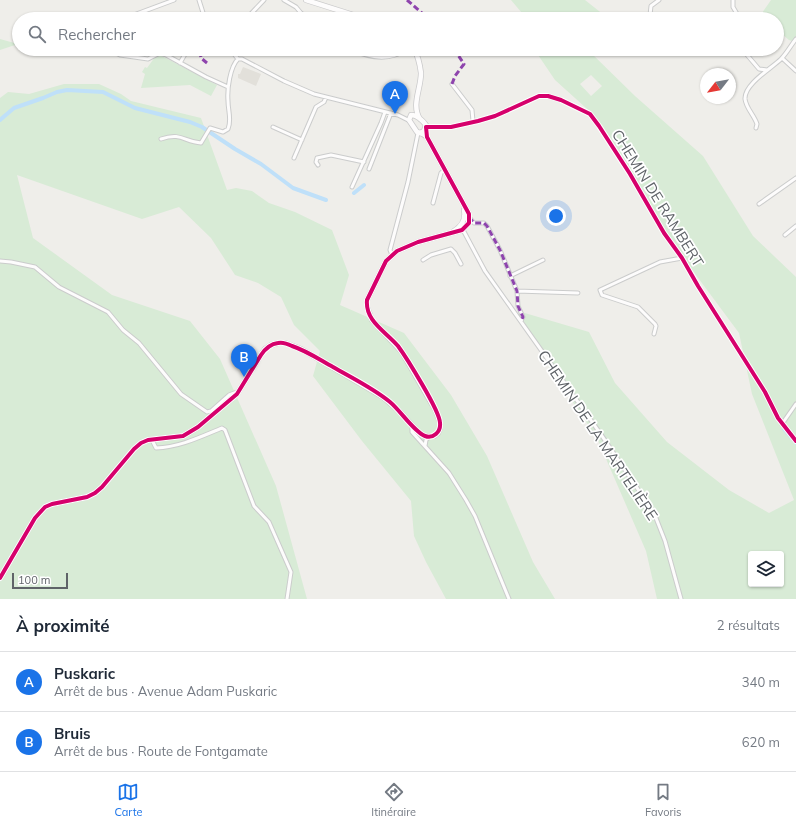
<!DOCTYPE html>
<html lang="fr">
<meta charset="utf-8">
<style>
body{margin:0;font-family:Mulish,sans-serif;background:#f2f2f3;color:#1f2937}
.controls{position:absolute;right:12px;bottom:12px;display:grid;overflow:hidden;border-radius:4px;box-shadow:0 1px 3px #0004}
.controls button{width:36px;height:36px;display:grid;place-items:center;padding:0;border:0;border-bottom:1px solid #e0e1e3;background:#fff;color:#1f2937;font:20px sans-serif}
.compass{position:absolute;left:700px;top:68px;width:36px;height:36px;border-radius:50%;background:#fff;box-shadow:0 1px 3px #0004;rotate:239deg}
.scale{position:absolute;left:12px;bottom:10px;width:56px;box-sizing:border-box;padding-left:4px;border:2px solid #5f6368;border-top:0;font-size:11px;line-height:14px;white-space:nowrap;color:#5f6368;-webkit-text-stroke:3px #fff;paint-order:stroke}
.you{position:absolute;left:556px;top:216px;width:14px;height:14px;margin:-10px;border:3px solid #fff;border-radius:50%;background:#1a73e8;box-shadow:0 0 0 6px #1a73e833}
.badge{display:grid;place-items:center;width:26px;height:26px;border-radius:50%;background:#1a73e8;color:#fff;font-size:13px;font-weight:700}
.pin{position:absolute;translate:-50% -33px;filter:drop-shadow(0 1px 2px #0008)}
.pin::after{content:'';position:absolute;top:21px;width:14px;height:12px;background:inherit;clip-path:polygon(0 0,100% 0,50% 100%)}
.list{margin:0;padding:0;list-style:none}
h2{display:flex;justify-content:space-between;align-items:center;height:52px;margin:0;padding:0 16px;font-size:17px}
h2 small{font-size:13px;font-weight:400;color:#747a83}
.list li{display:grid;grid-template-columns:26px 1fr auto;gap:12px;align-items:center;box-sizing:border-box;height:60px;padding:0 16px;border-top:1px solid #e0e1e3}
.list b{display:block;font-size:15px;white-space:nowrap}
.list p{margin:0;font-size:13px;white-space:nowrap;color:#747a83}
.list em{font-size:13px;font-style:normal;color:#747a83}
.icon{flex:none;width:22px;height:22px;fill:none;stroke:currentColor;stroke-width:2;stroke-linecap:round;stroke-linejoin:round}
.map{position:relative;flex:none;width:796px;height:599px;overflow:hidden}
.search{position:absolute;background:#fff;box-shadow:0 1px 3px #0004;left:12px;right:12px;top:12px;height:44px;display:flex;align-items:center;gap:10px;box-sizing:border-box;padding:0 14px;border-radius:22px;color:#747a83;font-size:15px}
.sheet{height:172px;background:#fff}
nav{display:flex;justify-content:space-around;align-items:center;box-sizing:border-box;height:56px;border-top:1px solid #e0e1e3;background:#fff;font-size:11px;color:#747a83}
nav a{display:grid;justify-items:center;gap:2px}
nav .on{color:#1a73e8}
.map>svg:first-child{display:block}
.education{fill:#e2e0da}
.green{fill:#d8ebd6;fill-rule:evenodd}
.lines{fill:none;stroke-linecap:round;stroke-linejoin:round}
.stream{stroke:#bfe0f9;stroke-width:1}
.canal{stroke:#bfe0f9;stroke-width:4}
.street-casing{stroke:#cbcccc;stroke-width:5}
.secondary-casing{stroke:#cacacb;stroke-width:6}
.street{stroke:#fdfcfc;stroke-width:3}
.secondary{stroke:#fdfcfc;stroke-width:4.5}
.quiet{stroke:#8e44ad;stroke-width:3;stroke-dasharray:6 3;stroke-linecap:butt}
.cycleway-casing{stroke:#fff;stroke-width:6}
.cycleway{stroke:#d6006c;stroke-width:4}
.labels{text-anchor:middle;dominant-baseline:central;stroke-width:3.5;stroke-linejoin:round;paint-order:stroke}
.street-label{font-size:15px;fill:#5f6368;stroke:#fff}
</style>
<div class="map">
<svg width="796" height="599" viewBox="0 0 796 599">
<rect width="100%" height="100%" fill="#efeeea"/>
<path class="education" d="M 243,67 L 261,74 L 256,86 L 238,78 L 238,74 L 240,74 Z"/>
<path class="green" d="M 511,0 L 585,0 L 609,19 L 527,19 Z
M 771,0 L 796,0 L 796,36 L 792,41 L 789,40 L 777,30 L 777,19 L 763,19 L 760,16 Z
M 0,39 L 18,44 L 0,50 Z
M 534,49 L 587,49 L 635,96 L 703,156 L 753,236 L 796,277 L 796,599 L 657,599 L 646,551 L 597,438 L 547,364 L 518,311 L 589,332 L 615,383 L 667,442 L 729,490 L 769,513 L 794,500 L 752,394 L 739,333 L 670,240 L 607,134 L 595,116 L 555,80 ZM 591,75 L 602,86 L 591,96 L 580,84 ZM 751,554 L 781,554 L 781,584 L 751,584 Z
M 160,55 L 217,85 L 211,96 L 190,85 L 141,88 L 145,74 L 142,72 L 145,67 L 147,68 L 155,57 Z
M 64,84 L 99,84 L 121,94 L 131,101 L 201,118 L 227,190 L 236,188 L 252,191 L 269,203 L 295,212 L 332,230 L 349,275 L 340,305 L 404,333 L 451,395 L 487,456 L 533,562 L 555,599 L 446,599 L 426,562 L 414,536 L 411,501 L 362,441 L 313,376 L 320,351 L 294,325 L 281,297 L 258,283 L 235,275 L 211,238 L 179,207 L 142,219 L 17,175 L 33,238 L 112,295 L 190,321 L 220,359 L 276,486 L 307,599 L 0,599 L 0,98 L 8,92 L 29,94 Z"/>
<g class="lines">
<path class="stream" d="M 782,429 L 796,445"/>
<path class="canal" d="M 0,120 L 14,108 L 43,98 L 57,92 L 67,90 L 103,92 L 135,108 L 190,122 L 202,127 L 235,149 L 261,164 L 293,188 L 326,200
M 354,193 L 364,185"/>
<defs>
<path id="street" d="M 199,0 L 205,19
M 284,0 L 296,7 L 301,13 L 308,19
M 733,0 L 733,7 L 740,19
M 650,15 L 651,6 L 659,0
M 123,19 L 174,0
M 246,19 L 264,0
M 115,49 L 116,53 L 120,55 L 148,59 L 160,53 L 166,55 L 206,77 L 228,87
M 198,49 L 200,51
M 230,49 L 238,59
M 350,49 C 369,58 389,62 407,49
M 742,49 L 759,69 L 767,70
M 166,55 L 176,49
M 782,58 L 796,71
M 238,59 L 242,59 L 284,81 L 314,94 L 398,115 L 410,121
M 180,63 L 188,49
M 452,84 L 472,110 L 473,121
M 273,127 L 302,140
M 426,127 L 451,127 L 478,121 L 495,116 L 539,96 L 548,96 L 561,100 L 590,114 L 599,126 L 630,174 L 664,233 L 682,258 L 698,286 L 765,392 L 778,418 L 796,441
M 756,128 L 757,124 C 754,115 746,108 745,99 C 744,84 772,68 781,59 C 787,53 791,45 796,39
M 161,139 C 182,132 184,142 201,143 L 210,128 L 223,132 L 228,129 C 232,120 228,111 228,101 C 227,89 230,67 238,59
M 294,158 L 316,107 L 324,102 L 326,97
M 318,165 L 316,162 L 317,158 L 331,155 L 364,162
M 369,169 L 391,113
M 352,187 L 381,123 L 385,112
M 433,203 L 441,173 L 444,170
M 759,204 L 796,178
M 469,217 L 474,223 L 484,223 L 487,226 L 500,250 L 517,291 L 518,306 L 523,317 L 521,321
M 462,228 L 485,271 L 600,433 L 654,513 L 665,541 L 681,599
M 785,235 L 796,226
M 392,255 L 390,250 L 408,182 L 418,133
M 423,260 L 431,255 L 451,249 L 455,253 L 461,264
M 0,261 L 11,262 L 35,267 L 59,287 L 108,312 L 123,330 L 139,343 L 181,394 L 207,412 L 211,411 L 229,395 L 237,392
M 510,276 L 543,260
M 517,291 L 578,293
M 654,334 L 656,326 L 655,324 L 638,307 L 602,295 L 600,290 L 660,262 L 682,258
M 782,424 L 796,404
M 412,426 L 412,432 L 449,473 L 466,500 L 475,516 L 509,599
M 152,440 L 156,448 C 180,447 200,437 222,428 L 225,430 L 254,506 L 269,522 L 291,572 L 287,599
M 425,446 L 426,440 L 429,437"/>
<path id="secondary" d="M 306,0 L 366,19
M 414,49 C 418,56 420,65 421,73 C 421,89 411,105 420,119
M 420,133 L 424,131 L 426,125 C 423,121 416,114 411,115 L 409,120 L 417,132 L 423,134 L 427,137
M 454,231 C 462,226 466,220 464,210
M 0,578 L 35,518 L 45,507 L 52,504 L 87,497 L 95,493 L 102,487 L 134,449 L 141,443 L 148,440 L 183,436 L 198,427 L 237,394 L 261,355 L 265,349 L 271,345 L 278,343 L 285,343 L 301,349 L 383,397 L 399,411 L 419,433 L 424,436 L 434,436 L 438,433 L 440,428 L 440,422 L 436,411 L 402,352 L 372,320 L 367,307 L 367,300 L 386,261 L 397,251 L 418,242 L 462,230 L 469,223 L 469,214 L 427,137 L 425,129"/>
</defs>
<use href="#street" class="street-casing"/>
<use href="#secondary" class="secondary-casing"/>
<use href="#street" class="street"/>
<use href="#secondary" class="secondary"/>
<path class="quiet" d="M 407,0 L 429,19
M 200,51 L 201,58 L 207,63
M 452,84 L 455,76 L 464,64 L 454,49
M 469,217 L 474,223 L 484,223 L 487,226 L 500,250 L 517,291 L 518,306 L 523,317 L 521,321"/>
<defs>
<path id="cycleway" d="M 0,578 L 35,518 L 45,507 L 52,504 L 87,497 L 95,493 L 102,487 L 134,449 L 141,443 L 148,440 L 183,436 L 198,427 L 237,394 L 261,355 C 265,349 270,344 278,343 C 282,342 288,344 292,346 C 307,351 320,360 333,367 C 352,378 373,388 390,402 C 400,410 414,432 425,436 C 433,439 441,432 440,423 C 440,411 406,357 398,346 C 385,331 365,321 367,300 L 386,261 L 397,251 L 418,242 L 462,230 L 469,223 L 469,214 L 427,137 L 426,127 L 451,127 L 478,121 L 495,116 L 539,96 L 548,96 L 561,100 L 590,114 L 599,126 L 630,174 L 664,233 L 682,258 L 698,286 L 765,392 L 778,418 L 796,441"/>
</defs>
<use href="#cycleway" class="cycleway-casing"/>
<use href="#cycleway" class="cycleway"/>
</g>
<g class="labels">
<g class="street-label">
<text transform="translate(658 198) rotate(58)">CHEMIN DE RAMBERT</text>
<text transform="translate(598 435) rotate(56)">CHEMIN DE LA MARTELIÈRE</text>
</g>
</g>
</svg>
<div class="controls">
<button><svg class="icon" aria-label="layers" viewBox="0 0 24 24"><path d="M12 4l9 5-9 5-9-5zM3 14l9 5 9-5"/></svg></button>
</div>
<svg class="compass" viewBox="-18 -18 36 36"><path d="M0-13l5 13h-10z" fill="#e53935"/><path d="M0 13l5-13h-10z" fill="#747a83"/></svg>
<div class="scale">100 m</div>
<div class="you"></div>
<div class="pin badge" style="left:395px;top:114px">A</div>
<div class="pin badge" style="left:244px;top:377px">B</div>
<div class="search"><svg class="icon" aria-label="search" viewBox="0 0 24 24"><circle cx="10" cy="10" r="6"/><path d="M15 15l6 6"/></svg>Rechercher</div>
</div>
<section class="sheet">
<h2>À proximité<small>2 résultats</small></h2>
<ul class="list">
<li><span class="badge">A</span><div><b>Puskaric</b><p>Arrêt de bus · Avenue Adam Puskaric</p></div><em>340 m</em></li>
<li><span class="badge">B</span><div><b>Bruis</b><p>Arrêt de bus · Route de Fontgamate</p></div><em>620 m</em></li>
</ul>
</section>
<nav>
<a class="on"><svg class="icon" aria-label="map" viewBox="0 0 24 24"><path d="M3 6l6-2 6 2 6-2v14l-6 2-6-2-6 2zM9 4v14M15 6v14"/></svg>Carte</a>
<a><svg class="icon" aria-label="directions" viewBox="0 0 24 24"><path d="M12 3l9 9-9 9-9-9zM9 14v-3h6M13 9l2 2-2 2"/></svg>Itinéraire</a>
<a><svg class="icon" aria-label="saved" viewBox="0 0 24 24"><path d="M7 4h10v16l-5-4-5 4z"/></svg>Favoris</a>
</nav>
